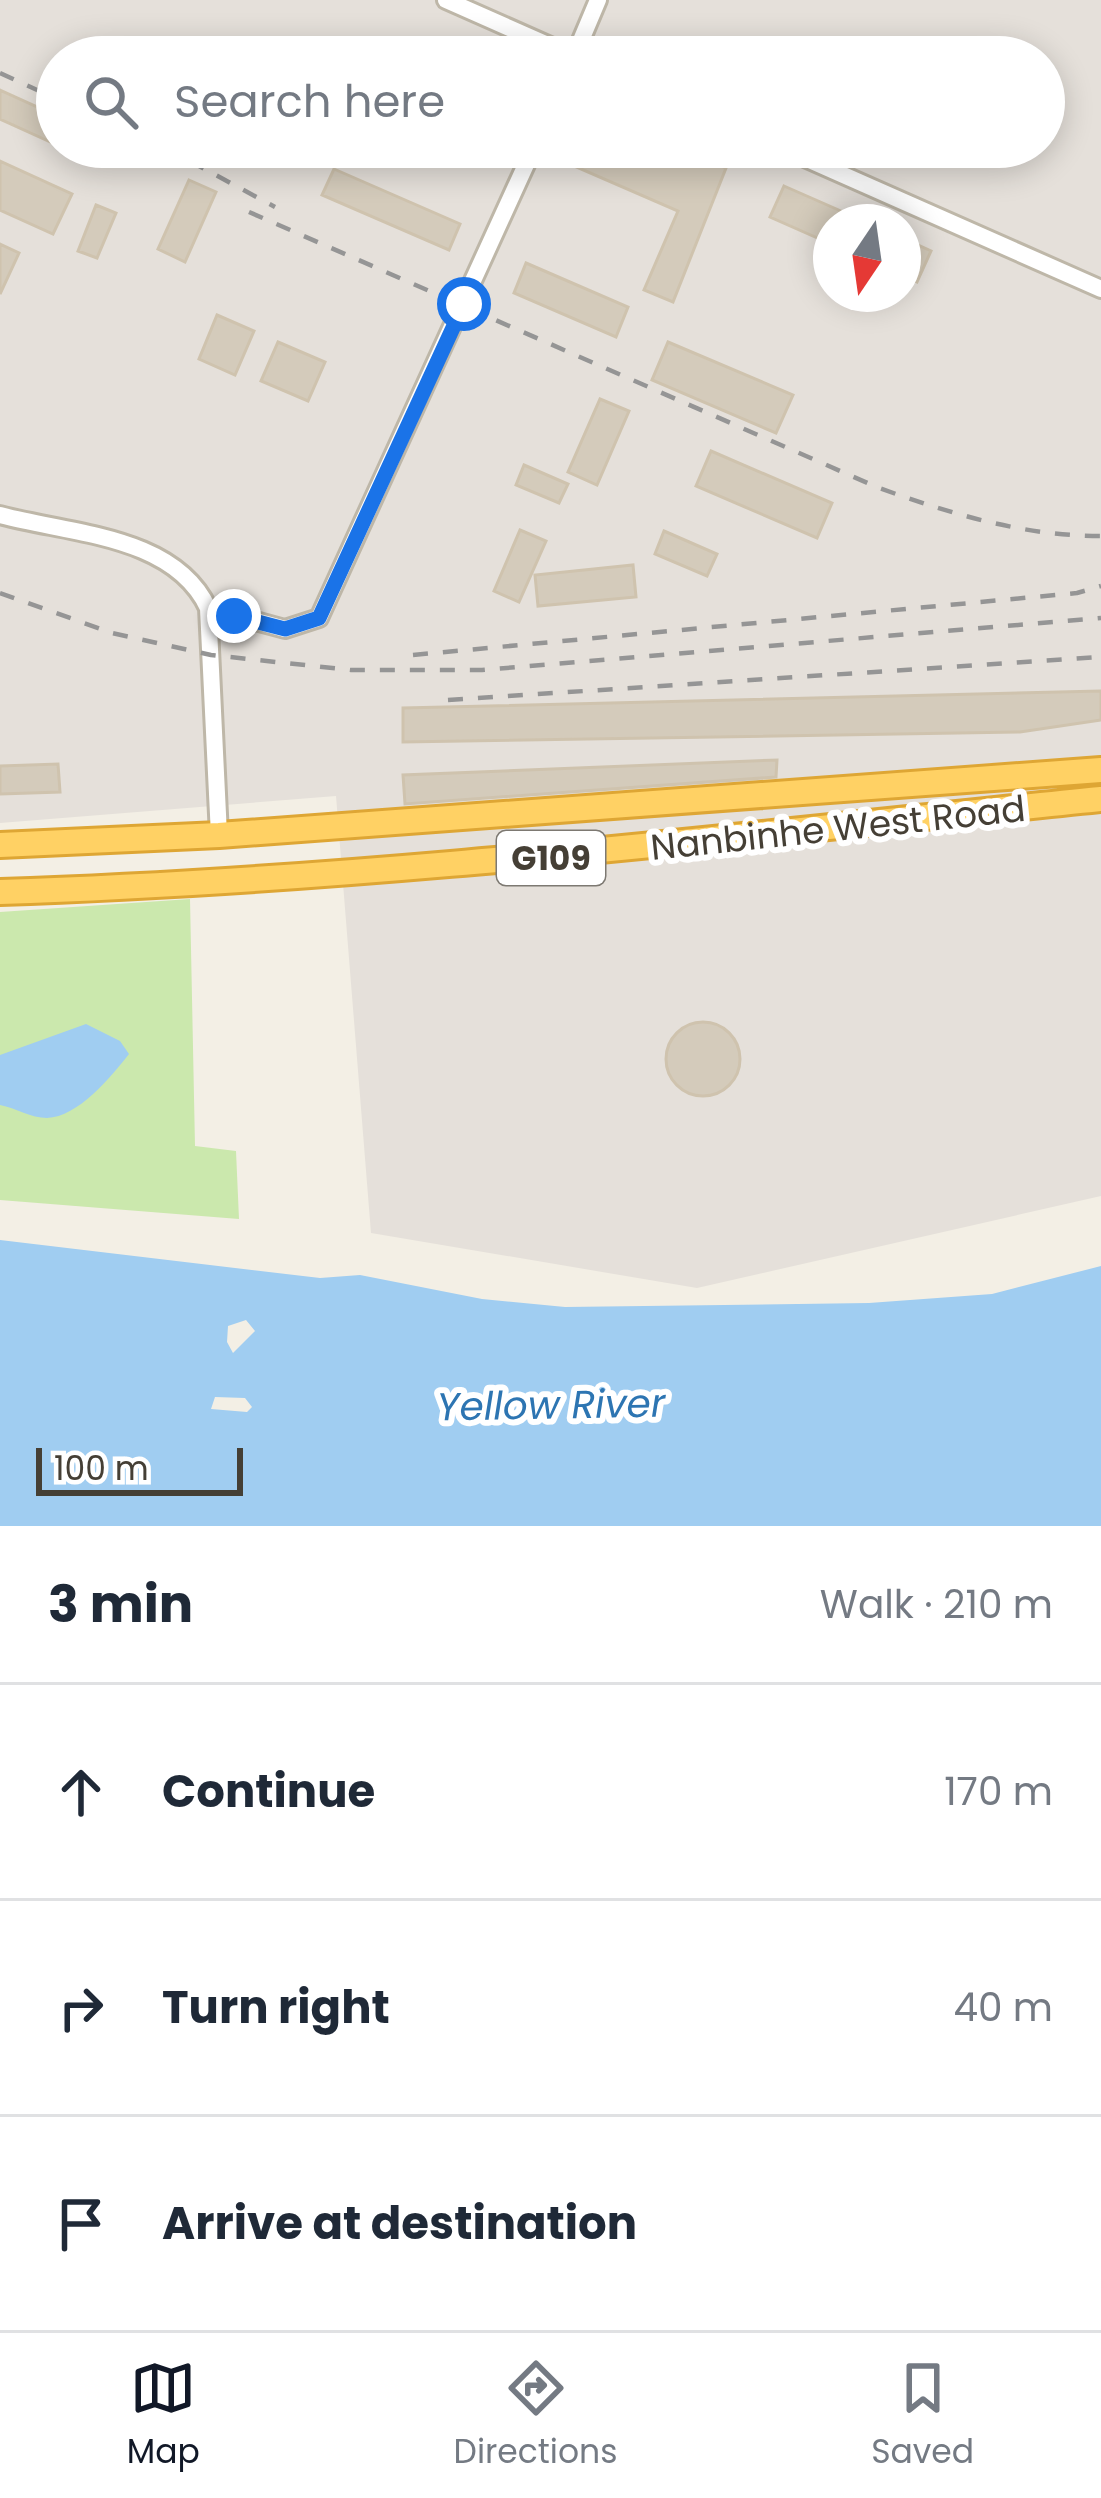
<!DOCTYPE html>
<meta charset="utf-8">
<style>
body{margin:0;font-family:Poppins,sans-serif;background:#f2f2f3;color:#1f2937}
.compass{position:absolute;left:813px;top:204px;width:108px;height:108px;border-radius:50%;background:#fff;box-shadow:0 6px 30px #0003;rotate:193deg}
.scale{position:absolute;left:36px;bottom:30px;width:207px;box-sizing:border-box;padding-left:12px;border:6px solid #453f35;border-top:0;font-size:33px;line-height:42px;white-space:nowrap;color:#453f35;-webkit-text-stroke:9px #fff;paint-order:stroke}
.stop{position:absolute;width:36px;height:36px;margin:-27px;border:9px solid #1a73e8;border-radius:50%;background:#fff}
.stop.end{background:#1a73e8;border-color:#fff;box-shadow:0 3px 12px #0008}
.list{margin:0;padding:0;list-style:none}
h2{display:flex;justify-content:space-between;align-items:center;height:156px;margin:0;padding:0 48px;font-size:51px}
h2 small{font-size:39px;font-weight:400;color:#747a83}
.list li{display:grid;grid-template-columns:78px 1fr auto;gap:36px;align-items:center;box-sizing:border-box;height:216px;padding:0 48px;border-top:3px solid #e0e1e3}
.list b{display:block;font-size:45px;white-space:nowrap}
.list em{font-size:39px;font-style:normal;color:#747a83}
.icon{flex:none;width:66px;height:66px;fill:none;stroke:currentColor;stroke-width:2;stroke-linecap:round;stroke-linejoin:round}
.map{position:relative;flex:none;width:1101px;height:1526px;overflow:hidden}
.search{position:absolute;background:#fff;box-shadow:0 6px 30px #0003;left:36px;right:36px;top:36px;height:132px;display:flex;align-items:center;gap:30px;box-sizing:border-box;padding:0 42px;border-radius:66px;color:#747a83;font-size:45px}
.sheet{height:804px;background:#fff}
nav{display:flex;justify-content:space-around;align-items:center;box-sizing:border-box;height:168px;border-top:3px solid #e0e1e3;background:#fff;font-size:33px;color:#747a83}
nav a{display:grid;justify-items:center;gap:6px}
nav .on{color:#111827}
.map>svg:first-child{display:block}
.industrial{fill:#e5e0da;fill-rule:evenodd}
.green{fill:#cbe8ad}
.water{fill:#a0cdf1;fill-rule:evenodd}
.building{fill:#d4cbbb;stroke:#cfc3ae;stroke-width:3}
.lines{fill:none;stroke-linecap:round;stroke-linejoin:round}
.minor-casing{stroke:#beb7a8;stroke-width:22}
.highway-casing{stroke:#dea634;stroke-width:30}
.minor{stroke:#fff;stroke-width:16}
.highway{stroke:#ffd164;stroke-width:24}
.rail{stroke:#959595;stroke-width:4.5;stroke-dasharray:15 15;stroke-linecap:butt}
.route{stroke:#1a73e8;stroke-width:15}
.labels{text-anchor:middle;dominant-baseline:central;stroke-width:12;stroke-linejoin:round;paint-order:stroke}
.shield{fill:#fff;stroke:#7d7972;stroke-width:3}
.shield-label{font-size:33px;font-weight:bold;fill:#453f35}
.street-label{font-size:36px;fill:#453f35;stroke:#fff}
.water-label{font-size:39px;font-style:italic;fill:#2d75b2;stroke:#fff}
</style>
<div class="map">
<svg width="1101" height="1526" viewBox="0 0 1101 1526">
<rect width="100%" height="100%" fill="#f3efe5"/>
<path class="industrial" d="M 0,0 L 1101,0 L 1101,1196 L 697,1288 L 371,1233 L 336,796 L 0,823 ZM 57,57 L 1044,57 L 1044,147 L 57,147 ZM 831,222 L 903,222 L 903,294 L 831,294 Z"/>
<path class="green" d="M 190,899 L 195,1146 L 236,1151 L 239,1219 L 0,1200 L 0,912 Z"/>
<path class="water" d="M 86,1024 L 120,1041 L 129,1054 C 111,1077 78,1117 47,1118 C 31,1118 16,1108 0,1105 L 0,1055 Z
M 0,1240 L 320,1278 L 360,1275 L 482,1299 L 565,1307 L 869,1303 L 992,1294 L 1101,1266 L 1101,1526 L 0,1526 ZM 246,1320 L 255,1331 L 233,1353 L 227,1342 L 228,1326 ZM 215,1397 L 245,1398 L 252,1407 L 247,1412 L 211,1409 Z"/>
<path class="building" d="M 0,90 L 57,116 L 57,145 L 0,119 Z
M 582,147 L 676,147 L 726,168 L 673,302 L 644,290 L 678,211 L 574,166 Z
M 0,161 L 72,194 L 53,234 L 0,210 Z
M 334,169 L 460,224 L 449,250 L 322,195 Z
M 189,180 L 216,192 L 185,262 L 158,249 Z
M 784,186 L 866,222 L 831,222 L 831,244 L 770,217 Z
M 96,205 L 116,213 L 97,258 L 78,251 Z
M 903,238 L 931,251 L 917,282 L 903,275 Z
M 0,244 L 19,253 L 0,294 Z
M 526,263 L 628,307 L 616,337 L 514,293 Z
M 217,315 L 254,331 L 235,375 L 199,359 Z
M 278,342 L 325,362 L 308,401 L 261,381 Z
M 668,342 L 793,395 L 776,433 L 652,380 Z
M 600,399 L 629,411 L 597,485 L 568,472 Z
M 711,451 L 832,503 L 817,538 L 696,486 Z
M 524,465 L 568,484 L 559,503 L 516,485 Z
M 520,530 L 546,541 L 519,602 L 494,591 Z
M 664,531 L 717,554 L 707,576 L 655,554 Z
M 633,565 L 636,597 L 538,606 L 535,575 Z
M 1101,691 L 1101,720 L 1020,732 L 403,742 L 403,708 Z
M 777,760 L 776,777 L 405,804 L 403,775 Z
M 58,764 L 60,792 L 0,794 L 0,766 Z
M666 1059a37 37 0 1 1 74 0a37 37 0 1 1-74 0Z"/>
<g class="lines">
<defs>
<path id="minor" d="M 446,0 L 575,57
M 574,57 L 598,0
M 780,147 L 1101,289
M 0,515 C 70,534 174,535 208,608 L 219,835
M 208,608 L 285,629 L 319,618 L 534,147"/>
<path id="highway" d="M 0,845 L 219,835 L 1101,770
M 0,892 C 369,880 734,836 1101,799"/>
</defs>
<use href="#minor" class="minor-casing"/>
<use href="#highway" class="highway-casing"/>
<use href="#minor" class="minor"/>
<use href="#highway" class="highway"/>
<path class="rail" d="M 0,73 L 57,99
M 164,147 L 275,207
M 249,212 L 879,488 C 952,514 1023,536 1101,536
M 0,593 L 112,633 L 211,655 L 351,670 L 482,670 L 1101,618
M 413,655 L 1077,593 L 1101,586
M 448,700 L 1101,657"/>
</g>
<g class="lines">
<path class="route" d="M 234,616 L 285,629 L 319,618 L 464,304"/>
</g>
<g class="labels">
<rect class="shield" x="497" y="831" width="108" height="54" rx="9"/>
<g class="shield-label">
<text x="551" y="858">G109</text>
</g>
<g class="street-label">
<text transform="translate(838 828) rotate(-6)">Nanbinhe West Road</text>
</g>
<g class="water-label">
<text transform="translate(551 1405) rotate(-1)">Yellow River</text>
</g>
</g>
</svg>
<svg class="compass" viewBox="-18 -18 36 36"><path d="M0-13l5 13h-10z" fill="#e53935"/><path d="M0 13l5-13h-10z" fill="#747a83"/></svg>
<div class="scale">100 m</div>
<div class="stop" style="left:464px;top:304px"></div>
<div class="stop end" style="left:234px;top:616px"></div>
<div class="search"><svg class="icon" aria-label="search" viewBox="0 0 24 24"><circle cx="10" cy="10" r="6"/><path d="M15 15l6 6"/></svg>Search here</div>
</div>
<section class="sheet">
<h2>3 min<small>Walk · 210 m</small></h2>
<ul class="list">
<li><svg class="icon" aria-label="ahead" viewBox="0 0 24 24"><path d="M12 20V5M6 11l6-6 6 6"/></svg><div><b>Continue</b></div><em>170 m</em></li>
<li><svg class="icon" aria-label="right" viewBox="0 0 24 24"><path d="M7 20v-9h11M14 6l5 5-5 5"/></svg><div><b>Turn right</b></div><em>40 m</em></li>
<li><svg class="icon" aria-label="arrive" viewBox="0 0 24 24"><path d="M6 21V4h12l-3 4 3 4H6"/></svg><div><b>Arrive at destination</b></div></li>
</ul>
</section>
<nav>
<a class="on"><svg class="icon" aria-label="map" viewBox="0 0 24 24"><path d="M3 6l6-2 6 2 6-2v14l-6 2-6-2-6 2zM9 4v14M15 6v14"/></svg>Map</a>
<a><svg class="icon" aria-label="directions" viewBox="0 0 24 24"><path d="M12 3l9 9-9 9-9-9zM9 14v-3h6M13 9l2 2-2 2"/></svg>Directions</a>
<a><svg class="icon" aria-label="saved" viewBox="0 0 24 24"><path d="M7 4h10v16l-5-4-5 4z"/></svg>Saved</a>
</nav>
